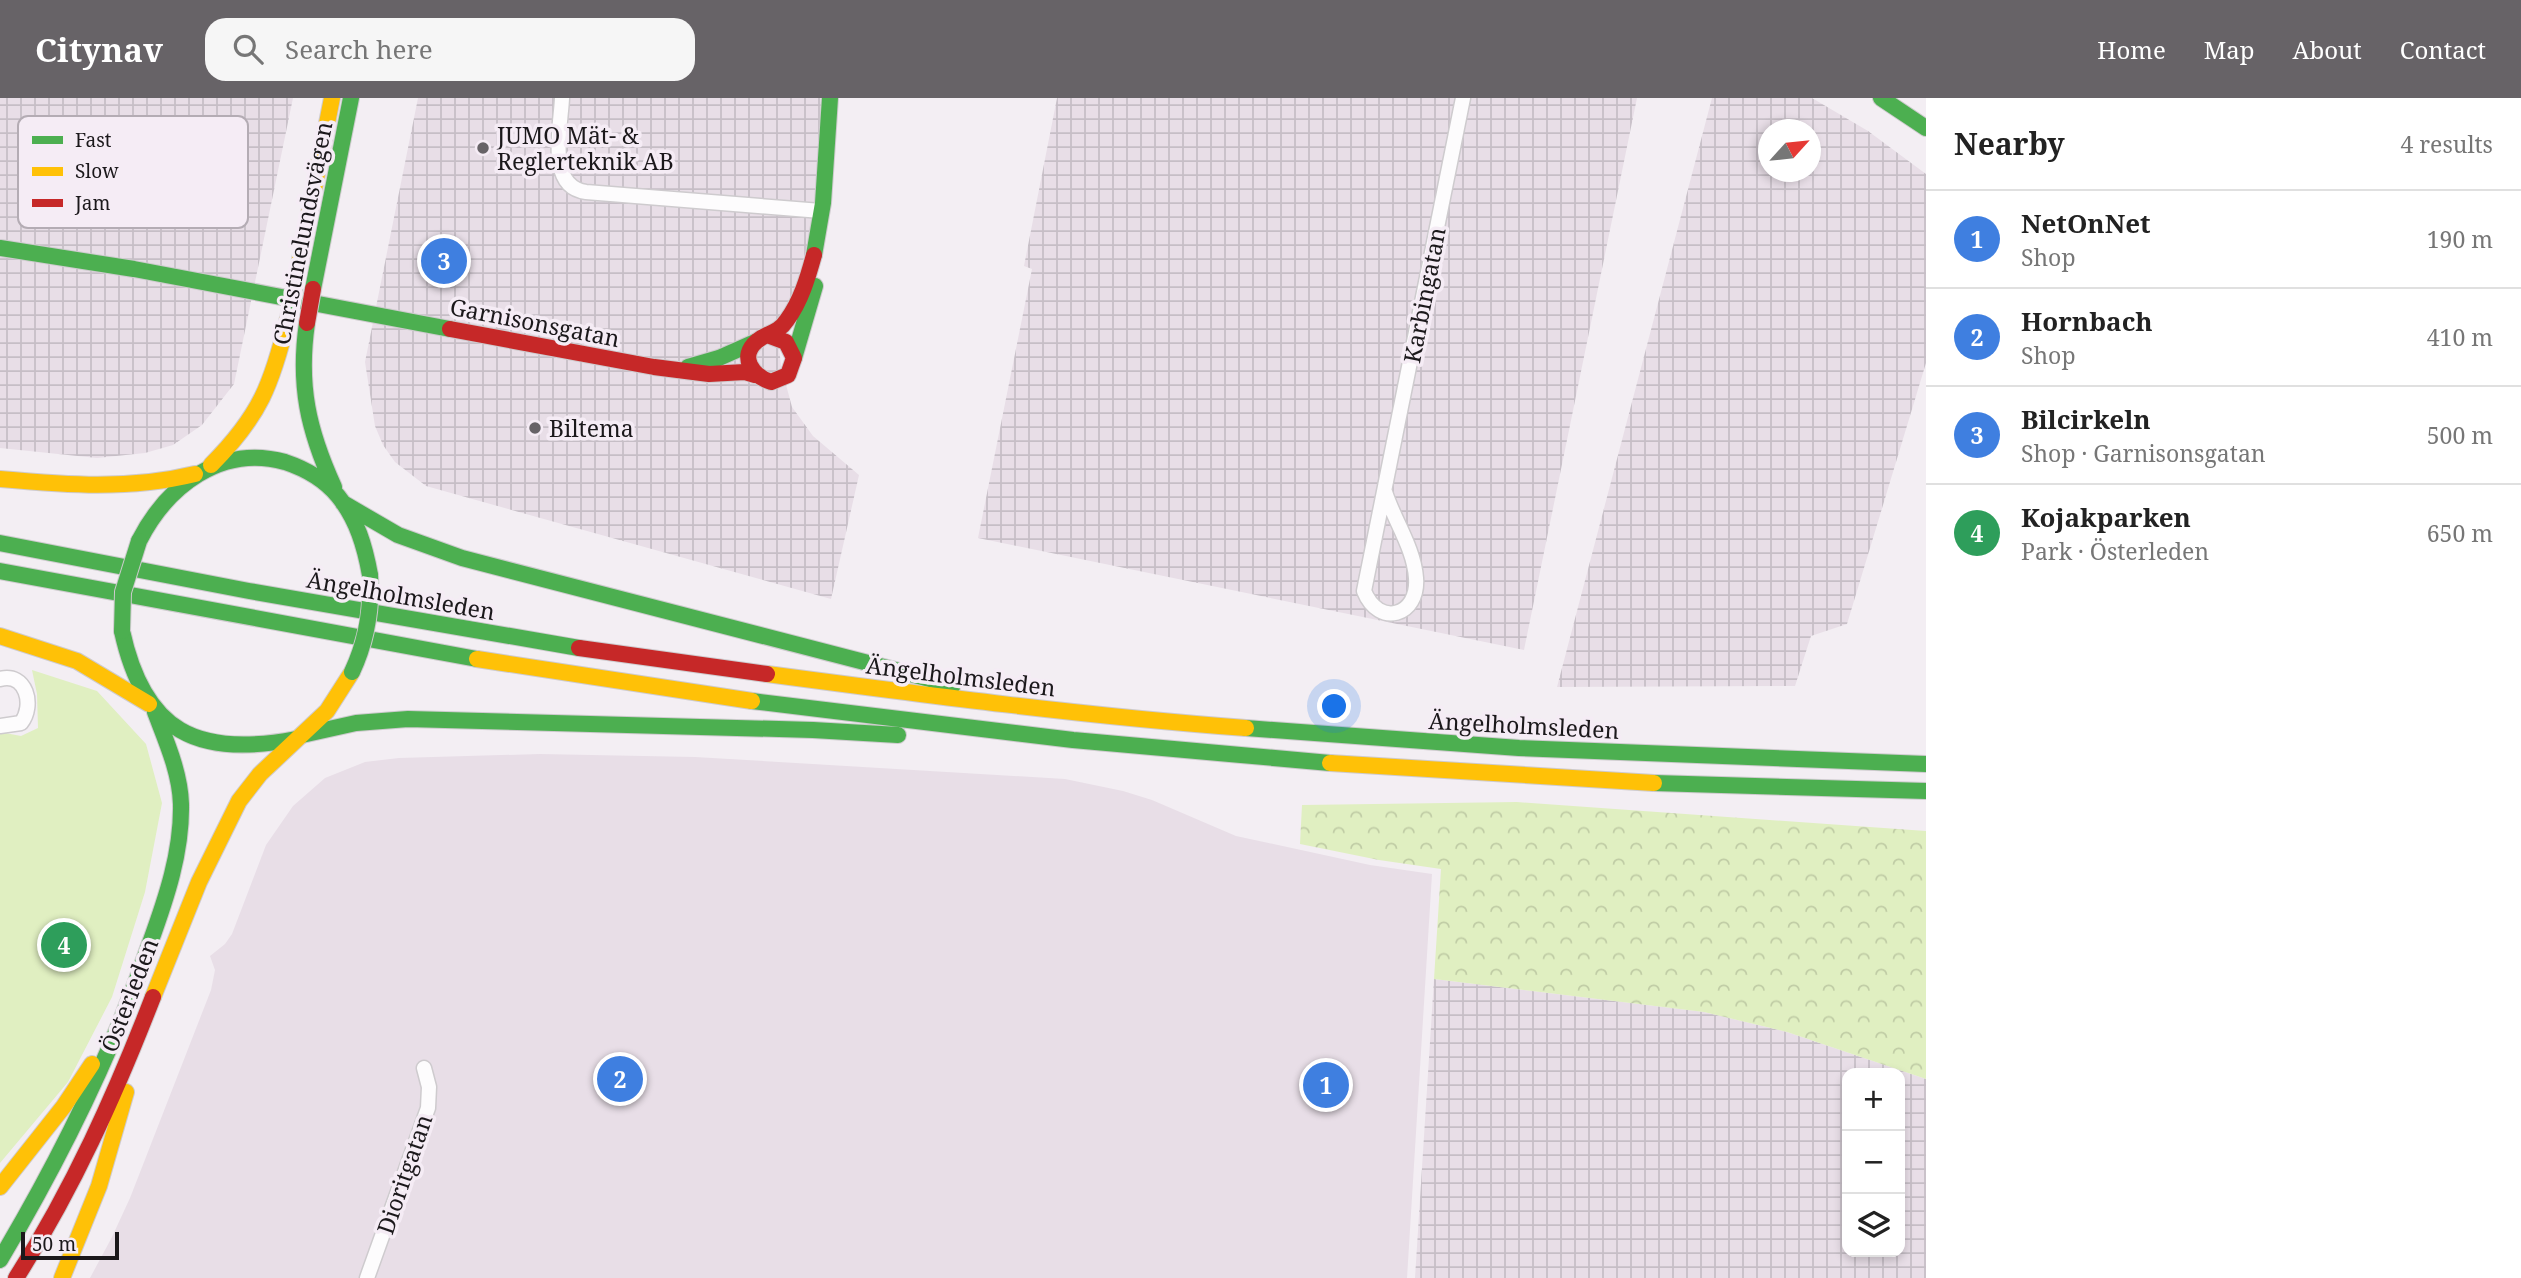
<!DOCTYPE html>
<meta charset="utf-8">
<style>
body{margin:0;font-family:"Noto Serif",serif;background:#f6f6f6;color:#222}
.controls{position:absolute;right:21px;bottom:21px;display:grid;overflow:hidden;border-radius:14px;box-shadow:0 4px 10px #0003}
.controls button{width:63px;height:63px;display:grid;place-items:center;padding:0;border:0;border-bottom:2px solid #e0e0e0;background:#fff;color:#222;font:35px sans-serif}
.compass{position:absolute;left:1758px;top:21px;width:63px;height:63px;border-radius:50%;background:#fff;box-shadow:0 4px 10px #0003;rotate:63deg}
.scale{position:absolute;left:21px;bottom:18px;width:98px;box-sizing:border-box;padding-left:7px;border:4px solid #1b181b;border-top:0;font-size:19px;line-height:24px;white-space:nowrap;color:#1b181b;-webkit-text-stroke:5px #f5ecf5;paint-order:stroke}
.you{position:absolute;left:1335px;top:609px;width:24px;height:24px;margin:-18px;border:5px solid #fff;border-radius:50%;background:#1a73e8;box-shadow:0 0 0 10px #1a73e833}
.badge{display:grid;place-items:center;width:46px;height:46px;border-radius:50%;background:#676367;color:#fff;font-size:23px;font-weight:700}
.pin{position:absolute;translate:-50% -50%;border:4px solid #fff;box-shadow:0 2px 7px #0006}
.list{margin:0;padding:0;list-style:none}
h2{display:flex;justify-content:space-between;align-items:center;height:91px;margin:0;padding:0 28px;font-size:30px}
h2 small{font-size:23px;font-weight:400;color:#767676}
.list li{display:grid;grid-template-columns:46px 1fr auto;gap:21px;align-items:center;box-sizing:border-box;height:98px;padding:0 28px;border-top:2px solid #e0e0e0}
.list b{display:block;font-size:26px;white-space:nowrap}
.list p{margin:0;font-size:23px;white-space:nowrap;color:#767676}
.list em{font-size:23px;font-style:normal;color:#767676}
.icon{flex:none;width:38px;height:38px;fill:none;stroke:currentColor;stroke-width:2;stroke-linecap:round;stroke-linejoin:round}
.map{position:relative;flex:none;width:1926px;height:1180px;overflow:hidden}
header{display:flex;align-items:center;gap:42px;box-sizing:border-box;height:98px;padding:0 35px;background:#676367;color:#fff}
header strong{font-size:33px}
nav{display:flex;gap:38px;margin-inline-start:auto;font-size:24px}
.search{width:490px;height:63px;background:#f6f6f6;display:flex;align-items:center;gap:18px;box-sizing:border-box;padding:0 24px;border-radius:21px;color:#767676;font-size:26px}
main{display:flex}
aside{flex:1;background:#fff}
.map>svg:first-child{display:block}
.built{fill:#e8dee7}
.industrial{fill:url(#industrial-grid);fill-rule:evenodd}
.green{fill:#e0efc1}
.forest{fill:url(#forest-crowns)}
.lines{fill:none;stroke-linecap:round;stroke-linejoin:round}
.street-casing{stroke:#cecbce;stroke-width:17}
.fast-casing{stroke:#cecbce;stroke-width:18}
.slow-casing{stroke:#cecbce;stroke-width:18}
.jam-casing{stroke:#cecbce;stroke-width:18}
.street{stroke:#fdfcfd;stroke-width:14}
.fast{stroke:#4caf50;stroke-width:16}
.slow{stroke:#ffc107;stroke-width:16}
.jam{stroke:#c62828;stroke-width:16}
.fast-bridge-casing{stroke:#cecbce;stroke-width:18;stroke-linecap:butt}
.jam-bridge-casing{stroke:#cecbce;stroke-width:18;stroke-linecap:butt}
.fast-bridge{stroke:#4caf50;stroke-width:16}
.jam-bridge{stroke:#c62828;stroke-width:16}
.poi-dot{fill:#676367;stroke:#f5ecf5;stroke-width:2.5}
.labels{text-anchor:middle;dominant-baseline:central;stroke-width:7;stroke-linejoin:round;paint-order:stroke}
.poi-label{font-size:23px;fill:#1b181b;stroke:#f5ecf5;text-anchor:start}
.street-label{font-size:23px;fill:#1b181b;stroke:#f5ecf5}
.key{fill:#f5ecf5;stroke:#b4acb4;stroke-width:2}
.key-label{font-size:19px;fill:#1b181b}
</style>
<header>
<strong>Citynav</strong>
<div class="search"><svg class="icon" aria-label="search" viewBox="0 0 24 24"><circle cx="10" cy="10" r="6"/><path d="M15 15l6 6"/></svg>Search here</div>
<nav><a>Home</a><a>Map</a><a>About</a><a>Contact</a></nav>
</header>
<main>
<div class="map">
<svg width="1926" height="1180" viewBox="0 0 1926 1180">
<defs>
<pattern id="industrial-grid" width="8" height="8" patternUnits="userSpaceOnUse" patternTransform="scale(1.75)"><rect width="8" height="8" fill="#e8dee7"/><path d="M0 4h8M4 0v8" fill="none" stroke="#c6bec6"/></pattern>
<pattern id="forest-crowns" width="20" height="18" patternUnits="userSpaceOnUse" patternTransform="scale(1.75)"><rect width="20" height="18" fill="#e0efc1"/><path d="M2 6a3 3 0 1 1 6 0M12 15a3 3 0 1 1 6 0" fill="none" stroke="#c0cca5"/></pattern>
</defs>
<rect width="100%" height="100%" fill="#f3eef3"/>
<path class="built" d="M 540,656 L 695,659 L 1065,681 L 1123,693 L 1152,702 L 1236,738 L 1370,767 L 1432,776 L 1407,1180 L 90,1180 L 112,1139 L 130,1100 L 211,892 L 215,872 L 210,858 L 225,846 L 232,836 L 266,747 L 293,708 L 325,680 L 365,664 L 399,660 Z"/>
<path class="industrial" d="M 0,0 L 293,0 L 234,286 L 202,327 L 173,347 L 145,355 L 97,360 L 0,350 Z
M 418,0 L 824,0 L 816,117 L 779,249 L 781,268 L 792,309 L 813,338 L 859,377 L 831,501 L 426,388 L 395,364 L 383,347 L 375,328 L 365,264 Z
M 1057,0 L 1637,0 L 1524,552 L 978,440 L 1032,171 L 1024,168 Z
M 1712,0 L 1812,0 L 1868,33 L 1926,76 L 1926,265 L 1847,526 L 1811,538 L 1795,588 L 1557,589 ZM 1769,32 L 1811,32 L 1811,74 L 1769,74 Z
M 1434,881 L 1704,914 L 1787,934 L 1926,981 L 1926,1180 L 1415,1180 ZM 1847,975 L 1900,975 L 1900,1154 L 1847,1154 Z"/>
<path class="green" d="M 32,572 L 97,593 L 146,646 L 162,705 L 145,794 L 112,899 L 68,984 L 0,1065 L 0,634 L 21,638 L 38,630 L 37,596 Z"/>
<path class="forest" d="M 1517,704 L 1926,733 L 1926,981 L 1787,934 L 1704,914 L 1434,881 L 1441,771 L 1379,762 L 1300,746 L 1302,707 Z"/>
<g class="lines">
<defs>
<path id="street" d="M 562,0 C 561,28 546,89 586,94 L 821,113
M 1385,394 C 1394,422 1414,450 1416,480 C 1419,518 1379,530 1364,493 L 1463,0
M 0,581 C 26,574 35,607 21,625 L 0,628
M 367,1180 L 428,1010 L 429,989 L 424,970"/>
<path id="fast" d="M 1881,0 L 1926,30
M 0,150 L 134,171 L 450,231
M 814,157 L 823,105 L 830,0
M 313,191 L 351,0
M 307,225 C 298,287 308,332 334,389
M 794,260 L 815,188
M 688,269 L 719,260 L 755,244
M 343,405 L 398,437 L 462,460 L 953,587
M 139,443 C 167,388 221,346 285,364 C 306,371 324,381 338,398 C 357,421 365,449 370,477
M 0,445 L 249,493 L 579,550
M 0,473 L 477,561
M 122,533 C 144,634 197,660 296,641
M 752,603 L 1073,642 L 1330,665
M 1246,630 L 1519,650 L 1926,666
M 302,637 L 356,625 L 408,621 L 813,632 L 898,637
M 1654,685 L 1926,693
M 0,1162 C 60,1061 112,957 150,845 C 166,801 182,754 181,706 C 180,674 166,643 155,614"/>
<path id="slow" d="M 295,187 L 332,0
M 211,367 C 260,318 272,286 288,220
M 0,381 C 66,387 130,392 195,376
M 0,538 L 77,563 L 149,606
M 477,561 L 752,603
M 767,576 C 926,597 1085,618 1246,630
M 1330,665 L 1654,685
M 153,899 L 199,784 L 239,703 L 260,676 L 327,613 L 352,574
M 0,1089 L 64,1008 L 92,966
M 62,1180 L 99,1088 L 126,994"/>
<path id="jam" d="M 450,231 L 654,269 L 709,276 L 745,274 L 755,277
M 770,238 L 786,244 L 794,260 L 788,277 L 771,284 C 753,278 738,259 757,243 C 767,234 777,237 787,222 C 801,203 808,179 814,157
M 579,550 L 767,576
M 16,1180 C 73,1091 115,997 153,899"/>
</defs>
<use href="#street" class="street-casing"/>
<use href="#fast" class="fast-casing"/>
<use href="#slow" class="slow-casing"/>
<use href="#jam" class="jam-casing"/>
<use href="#street" class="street"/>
<use href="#fast" class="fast"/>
<use href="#slow" class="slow"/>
<use href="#jam" class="jam"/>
<defs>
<path id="fast-bridge" d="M 288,220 L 295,187
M 122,533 L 123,494 L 139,443
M 352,574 C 367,542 372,512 370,477"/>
<path id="jam-bridge" d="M 307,225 L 313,191"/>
</defs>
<use href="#fast-bridge" class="fast-bridge-casing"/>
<use href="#jam-bridge" class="jam-bridge-casing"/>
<use href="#fast-bridge" class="fast-bridge"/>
<use href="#jam-bridge" class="jam-bridge"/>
</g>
<g class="poi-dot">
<circle cx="483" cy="50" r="7"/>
<circle cx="535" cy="330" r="7"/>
</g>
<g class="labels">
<g class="poi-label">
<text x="497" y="37">JUMO Mät- &amp;<tspan x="497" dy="26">Reglerteknik AB</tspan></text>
<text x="549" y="330">Biltema</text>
</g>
<g class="street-label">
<text transform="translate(302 135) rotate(-79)">Christinelundsvägen</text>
<text transform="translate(1424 197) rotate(-79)">Karbingatan</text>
<text transform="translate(535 224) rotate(11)">Garnisonsgatan</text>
<text transform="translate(401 497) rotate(10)">Ängelholmsleden</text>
<text transform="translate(961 578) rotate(7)">Ängelholmsleden</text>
<text transform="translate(1524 627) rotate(3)">Ängelholmsleden</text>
<text transform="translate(129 897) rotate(-69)">Österleden</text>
<text transform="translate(404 1076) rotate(-71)">Dioritgatan</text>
</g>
</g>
<rect x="18" y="18" width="230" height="112" rx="10" class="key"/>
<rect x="32" y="38" width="31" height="8" fill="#4caf50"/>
<rect x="32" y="69" width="31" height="9" fill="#ffc107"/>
<rect x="32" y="101" width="31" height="8" fill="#c62828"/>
<g class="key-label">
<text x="75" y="49">Fast</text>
<text x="75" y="80">Slow</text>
<text x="75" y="112">Jam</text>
</g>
</svg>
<div class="controls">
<button>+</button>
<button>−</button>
<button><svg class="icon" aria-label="layers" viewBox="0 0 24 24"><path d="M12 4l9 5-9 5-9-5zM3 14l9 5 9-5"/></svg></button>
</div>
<svg class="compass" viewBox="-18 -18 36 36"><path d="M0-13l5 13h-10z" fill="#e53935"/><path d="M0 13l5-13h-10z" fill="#767676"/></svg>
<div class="scale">50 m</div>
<div class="you"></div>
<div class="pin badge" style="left:1326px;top:987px;background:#3f7fe0">1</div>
<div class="pin badge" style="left:620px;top:981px;background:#3f7fe0">2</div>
<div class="pin badge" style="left:444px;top:163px;background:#3f7fe0">3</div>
<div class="pin badge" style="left:64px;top:847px;background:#2e9e5b">4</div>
</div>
<aside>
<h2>Nearby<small>4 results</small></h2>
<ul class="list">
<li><span class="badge" style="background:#3f7fe0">1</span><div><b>NetOnNet</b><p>Shop</p></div><em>190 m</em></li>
<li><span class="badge" style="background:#3f7fe0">2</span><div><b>Hornbach</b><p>Shop</p></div><em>410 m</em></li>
<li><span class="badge" style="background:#3f7fe0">3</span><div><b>Bilcirkeln</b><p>Shop · Garnisonsgatan</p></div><em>500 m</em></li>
<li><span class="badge" style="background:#2e9e5b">4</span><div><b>Kojakparken</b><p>Park · Österleden</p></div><em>650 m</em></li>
</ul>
</aside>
</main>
